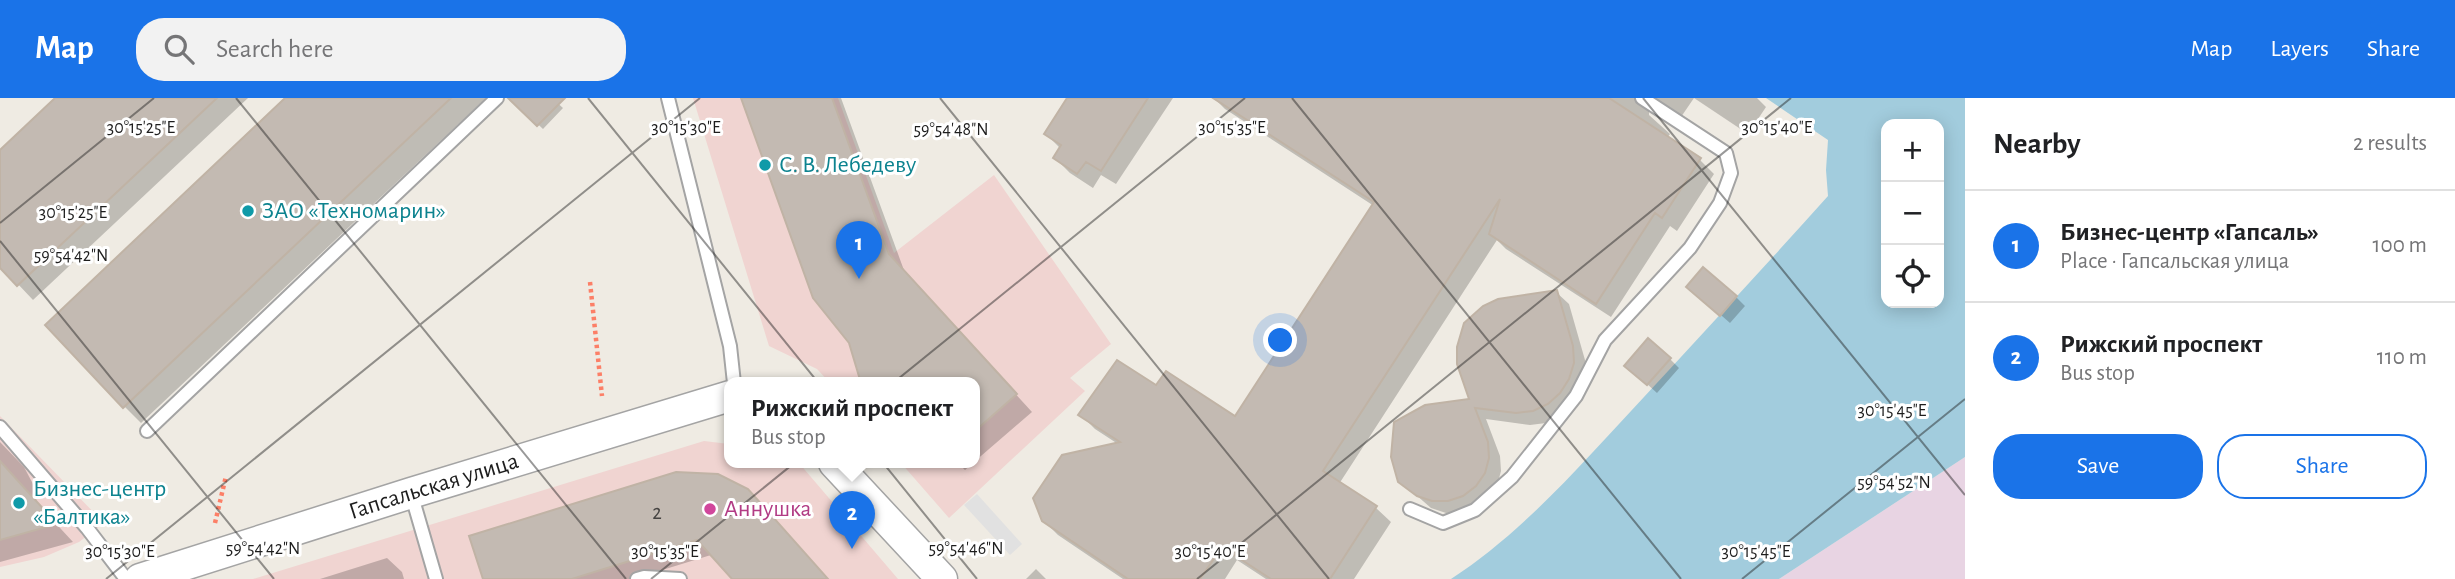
<!DOCTYPE html>
<meta charset="utf-8">
<style>
body{margin:0;font-family:"Alegreya Sans",sans-serif;background:#f2f2f2;color:#202124}
.controls{position:absolute;right:21px;top:21px;display:grid;overflow:hidden;border-radius:14px;box-shadow:0 4px 18px #0003}
.controls button{width:63px;height:63px;display:grid;place-items:center;padding:0;border:0;border-bottom:2px solid #e0e0e0;background:#fff;color:#202124;font:35px sans-serif}
.you{position:absolute;left:1281px;top:243px;width:24px;height:24px;margin:-18px;border:5px solid #fff;border-radius:50%;background:#1a73e8;box-shadow:0 0 0 10px #1a73e833}
.badge{display:grid;place-items:center;width:46px;height:46px;border-radius:50%;background:#1a73e8;color:#fff;font-size:23px;font-weight:700}
.pin{position:absolute;translate:-50% -58px;filter:drop-shadow(0 2px 4px #0008)}
.pin::after{content:'';position:absolute;top:37px;width:24px;height:21px;background:inherit;clip-path:polygon(0 0,100% 0,50% 100%)}
.popup{position:absolute;left:724px;top:279px;width:256px;height:91px;box-sizing:border-box;display:grid;place-content:center;border-radius:14px;background:#fff;filter:drop-shadow(0 2px 5px #0005);font-size:23px;white-space:nowrap;color:#757577}
.popup b{font-size:26px;color:#202124}
.popup::after{content:'';position:absolute;left:50%;top:100%;margin-left:-14px;border:14px solid transparent;border-top-color:#fff}
.list{margin:0;padding:0;list-style:none}
h2{display:flex;justify-content:space-between;align-items:center;height:91px;margin:0;padding:0 28px;font-size:30px}
h2 small{font-size:23px;font-weight:400;color:#757577}
.list li{display:grid;grid-template-columns:46px 1fr auto;gap:21px;align-items:center;box-sizing:border-box;height:112px;padding:0 28px;border-top:2px solid #e0e0e0}
.list b{display:block;font-size:26px;white-space:nowrap}
.list p{margin:0;font-size:23px;white-space:nowrap;color:#757577}
.list em{font-size:23px;font-style:normal;color:#757577}
.actions{display:flex;gap:14px;padding:21px 28px}
.actions a{flex:1;padding:16px 0;border:2px solid #1a73e8;border-radius:28px;text-align:center;font-size:24px;color:#1a73e8}
.actions .main{background:#1a73e8;color:#fff}
.icon{flex:none;width:38px;height:38px;fill:none;stroke:currentColor;stroke-width:2;stroke-linecap:round;stroke-linejoin:round}
.map{position:relative;flex:none;width:1965px;height:481px;overflow:hidden}
header{display:flex;align-items:center;gap:42px;box-sizing:border-box;height:98px;padding:0 35px;background:#1a73e8;color:#fff}
header strong{font-size:33px}
nav{display:flex;gap:38px;margin-inline-start:auto;font-size:24px}
.search{width:490px;height:63px;background:#f2f2f2;display:flex;align-items:center;gap:18px;box-sizing:border-box;padding:0 24px;border-radius:28px;color:#757577;font-size:26px}
main{display:flex}
aside{flex:1;background:#fff}
.map>svg:first-child{display:block}
.commercial{fill:#f0d4d1}
.industrial{fill:#e8d4e3}
.parking{fill:#e1e1e1}
.water{fill:#a2ccdd;fill-rule:evenodd}
.shadow{fill:#0003}
.building{fill:#c3bab2;stroke:#c0b3a5;stroke-width:2}
.lines{fill:none;stroke-linecap:round;stroke-linejoin:round}
.service-casing{stroke:#a4a4a4;stroke-width:16}
.tertiary-casing{stroke:#a4a4a4;stroke-width:33}
.path{stroke:#fc7f67;stroke-width:4.5;stroke-dasharray:3.5 3.5;stroke-linecap:butt}
.service{stroke:#fff;stroke-width:12}
.tertiary{stroke:#fff;stroke-width:30}
.ticks{fill:none;stroke:#1d1d1d;stroke-width:2;stroke-opacity:0.45}
.culture-dot{fill:#0f9aa8;stroke:#fff;stroke-width:2.5}
.hotel-dot{fill:#d1479c;stroke:#fff;stroke-width:2.5}
.labels{text-anchor:middle;dominant-baseline:central;stroke-width:6;stroke-linejoin:round;paint-order:stroke}
.number-label{font-size:21px;fill:#464442}
.culture-label{font-size:24px;fill:#0d838f;stroke:#fff;text-anchor:start}
.street-label{font-size:24px;fill:#1d1d1d;stroke:#fff}
.hotel-label{font-size:24px;fill:#b23c85;stroke:#fff;text-anchor:start}
.ticks-label{font-size:18px;text-anchor:middle;fill:#1d1d1d;stroke:#fff;stroke-width:6;stroke-linejoin:round;paint-order:stroke}
</style>
<header>
<strong>Map</strong>
<div class="search"><svg class="icon" aria-label="search" viewBox="0 0 24 24"><circle cx="10" cy="10" r="6"/><path d="M15 15l6 6"/></svg>Search here</div>
<nav><a>Map</a><a>Layers</a><a>Share</a></nav>
</header>
<main>
<div class="map">
<svg width="1965" height="481" viewBox="0 0 1965 481">
<rect width="100%" height="100%" fill="#efebe3"/>
<path class="commercial" d="M 693,0 L 838,0 L 894,155 L 994,77 L 1111,246 L 1070,280 L 1085,293 L 949,420 L 901,365 L 974,365 L 974,285 L 830,285 L 817,271 L 769,248 Z
M 0,318 L 104,425 L 79,444 L 44,459 L 0,469 Z
M 704,343 L 729,346 L 730,365 L 799,365 L 898,481 L 253,481 Z"/>
<path class="industrial" d="M 1965,359 L 1965,481 L 1779,481 Z"/>
<path class="parking" d="M 977,396 L 1022,446 L 1010,457 L 964,407 Z"/>
<path class="water" d="M 1766,0 L 1965,0 L 1965,359 L 1779,481 L 1451,481 C 1526,432 1584,363 1644,299 C 1706,232 1767,166 1828,98 L 1826,72 L 1828,42 ZM 1886,26 L 1939,26 L 1939,205 L 1886,205 Z"/>
<path class="shadow" d="M 58,0 L 248,0 L 33,202 L 0,167 L 0,54 Z
M 288,0 L 486,0 L 141,325 L 124,308 Z
M 533,0 L 552,0 L 563,10 L 543,31 L 522,11 Z
M 743,0 L 841,0 L 905,175 L 1032,314 L 974,364 L 974,285 L 851,244 Z
M 1070,0 L 1173,0 L 1116,86 L 1101,77 L 1093,90 L 1070,75 L 1055,60 L 1061,51 L 1046,36 Z
M 1214,0 L 1694,0 L 1681,19 L 1649,9 L 1649,17 L 1670,36 L 1667,40 L 1700,62 L 1714,76 L 1677,133 L 1670,128 L 1611,219 L 1506,151 L 1497,142 L 1339,386 L 1376,410 L 1391,424 L 1354,481 L 1266,481 L 1237,462 L 1225,481 L 1123,481 L 1058,437 L 1043,422 L 1118,346 L 1095,331 L 1081,317 L 1157,290 L 1236,320 L 1374,108 L 1225,11 Z
M 1694,0 L 1757,0 L 1766,9 L 1748,36 Z
M 1556,194 L 1569,206 L 1585,262 L 1586,278 L 1560,318 L 1546,325 L 1530,327 L 1486,321 L 1500,358 L 1501,373 L 1497,388 L 1462,415 L 1446,415 L 1431,410 L 1400,383 L 1471,302 Z
M 1698,197 L 1736,199 L 1745,208 L 1730,225 Z
M 1670,261 L 1679,270 L 1657,295 L 1636,276 Z
M 0,344 L 24,369 L 33,386 L 37,405 L 73,444 L 0,464 Z
M 958,365 L 973,365 L 965,372 Z
M 747,393 L 828,481 L 735,481 L 711,457 L 633,481 L 485,481 Z
M 387,460 L 402,474 L 404,481 L 320,481 Z
M 1036,471 L 1046,481 L 1026,481 Z"/>
<path class="building" d="M 55,0 L 217,0 L 17,188 L 0,170 L 0,52 Z
M 285,0 L 451,0 L 123,310 L 45,227 Z
M 508,0 L 565,0 L 537,28 Z
M 741,0 L 832,0 L 889,156 L 1017,296 L 975,333 L 975,285 L 861,285 L 849,245 L 813,200 Z
M 1067,0 L 1148,0 L 1101,73 L 1086,64 L 1077,76 L 1053,60 L 1061,47 L 1044,36 Z
M 1213,0 L 1609,0 L 1701,60 L 1662,120 L 1655,115 L 1596,206 L 1489,136 L 1500,101 L 1323,373 L 1377,408 L 1330,481 L 1271,481 L 1222,449 L 1200,481 L 1128,481 L 1042,423 L 1033,400 L 1062,357 L 1120,344 L 1078,317 L 1117,262 L 1156,287 L 1166,273 L 1235,318 L 1374,104 Z
M 1703,169 L 1737,198 L 1720,218 L 1686,189 Z
M 1557,192 L 1573,248 L 1574,265 L 1569,281 L 1560,295 L 1548,306 L 1533,313 L 1516,315 L 1475,310 L 1488,344 L 1489,360 L 1485,375 L 1476,388 L 1463,398 L 1448,403 L 1432,403 L 1417,398 L 1398,384 L 1391,359 L 1394,324 L 1425,307 L 1469,301 L 1457,266 L 1457,249 L 1464,225 L 1483,208 L 1498,201 Z
M 1648,240 L 1671,260 L 1647,287 L 1624,268 Z
M 0,363 L 57,426 L 0,442 Z
M 676,374 L 718,376 L 748,391 L 828,481 L 732,481 L 697,442 L 572,481 L 483,481 L 469,438 Z"/>
<g class="lines">
<defs>
<path id="service" d="M 668,0 L 730,248 L 734,285
M 0,329 L 87,430 L 126,481
M 147,333 L 497,0
M 411,395 L 436,481
M 1410,411 L 1443,425 L 1475,412 L 1512,379 L 1576,298 L 1605,242 L 1690,150 L 1720,105 L 1731,75 L 1726,55 L 1642,0
M 637,481 L 644,479 L 680,481"/>
<g id="tertiary">
<path d="M 834,365 L 942,481"/>
<path id="s1" d="M 140,481 L 411,395 L 730,298"/>
</g>
</defs>
<use href="#service" class="service-casing"/>
<use href="#tertiary" class="tertiary-casing"/>
<path class="path" d="M 590,184 L 602,298
M 215,425 L 226,378"/>
<use href="#service" class="service"/>
<use href="#tertiary" class="tertiary"/>
</g>
<path class="ticks" d="M 236,0 L 626,481M 588,0 L 977,481M 940,0 L 1329,481M 1292,0 L 1681,481M 1643,0 L 1965,397M 0,125 L 154,0M 0,143 L 274,481M 106,481 L 700,0M 651,481 L 1245,0M 1197,481 L 1791,0M 1742,481 L 1965,301"/>
<g class="culture-dot">
<circle cx="765" cy="67" r="7"/>
<circle cx="248" cy="113" r="7"/>
<circle cx="19" cy="405" r="7"/>
</g>
<circle class="hotel-dot" cx="710" cy="411" r="7"/>
<g class="labels">
<g class="number-label">
<text x="657" y="414">2</text>
</g>
<g class="culture-label">
<text x="779" y="67">С. В. Лебедеву</text>
<text x="262" y="113">ЗАО «Техномарин»</text>
<text x="33" y="391">Бизнес-центр<tspan x="33" dy="28">«Балтика»</tspan></text>
</g>
<g class="street-label">
<text stroke="none"><textPath href="#s1" startOffset="308">Гапсальская улица</textPath></text>
</g>
<g class="hotel-label">
<text x="724" y="411">Аннушка</text>
</g>
</g>
<g class="ticks-label">
<text x="141" y="35">30°15'25"E</text>
<text x="686" y="35">30°15'30"E</text>
<text x="1232" y="35">30°15'35"E</text>
<text x="1777" y="35">30°15'40"E</text>
<text x="951" y="37">59°54'48"N</text>
<text x="73" y="120">30°15'25"E</text>
<text x="71" y="163">59°54'42"N</text>
<text x="1892" y="318">30°15'45"E</text>
<text x="1894" y="390">59°54'52"N</text>
<text x="263" y="456">59°54'42"N</text>
<text x="966" y="456">59°54'46"N</text>
<text x="120" y="459">30°15'30"E</text>
<text x="665" y="459">30°15'35"E</text>
<text x="1210" y="459">30°15'40"E</text>
<text x="1756" y="459">30°15'45"E</text>
</g>
</svg>
<div class="controls">
<button>+</button>
<button>−</button>
<button><svg class="icon" aria-label="locate" viewBox="0 0 24 24"><circle cx="12" cy="12" r="6"/><path d="M12 2v4M12 18v4M2 12h4M18 12h4"/></svg></button>
</div>
<div class="you"></div>
<div class="pin badge" style="left:859px;top:181px">1</div>
<div class="pin badge" style="left:852px;top:451px">2</div>
<div class="popup"><b>Рижский проспект</b>Bus stop</div>
</div>
<aside>
<h2>Nearby<small>2 results</small></h2>
<ul class="list">
<li><span class="badge">1</span><div><b>Бизнес-центр «Гапсаль»</b><p>Place · Гапсальская улица</p></div><em>100 m</em></li>
<li><span class="badge">2</span><div><b>Рижский проспект</b><p>Bus stop</p></div><em>110 m</em></li>
</ul>
<div class="actions"><a class="main">Save</a><a>Share</a></div>
</aside>
</main>
